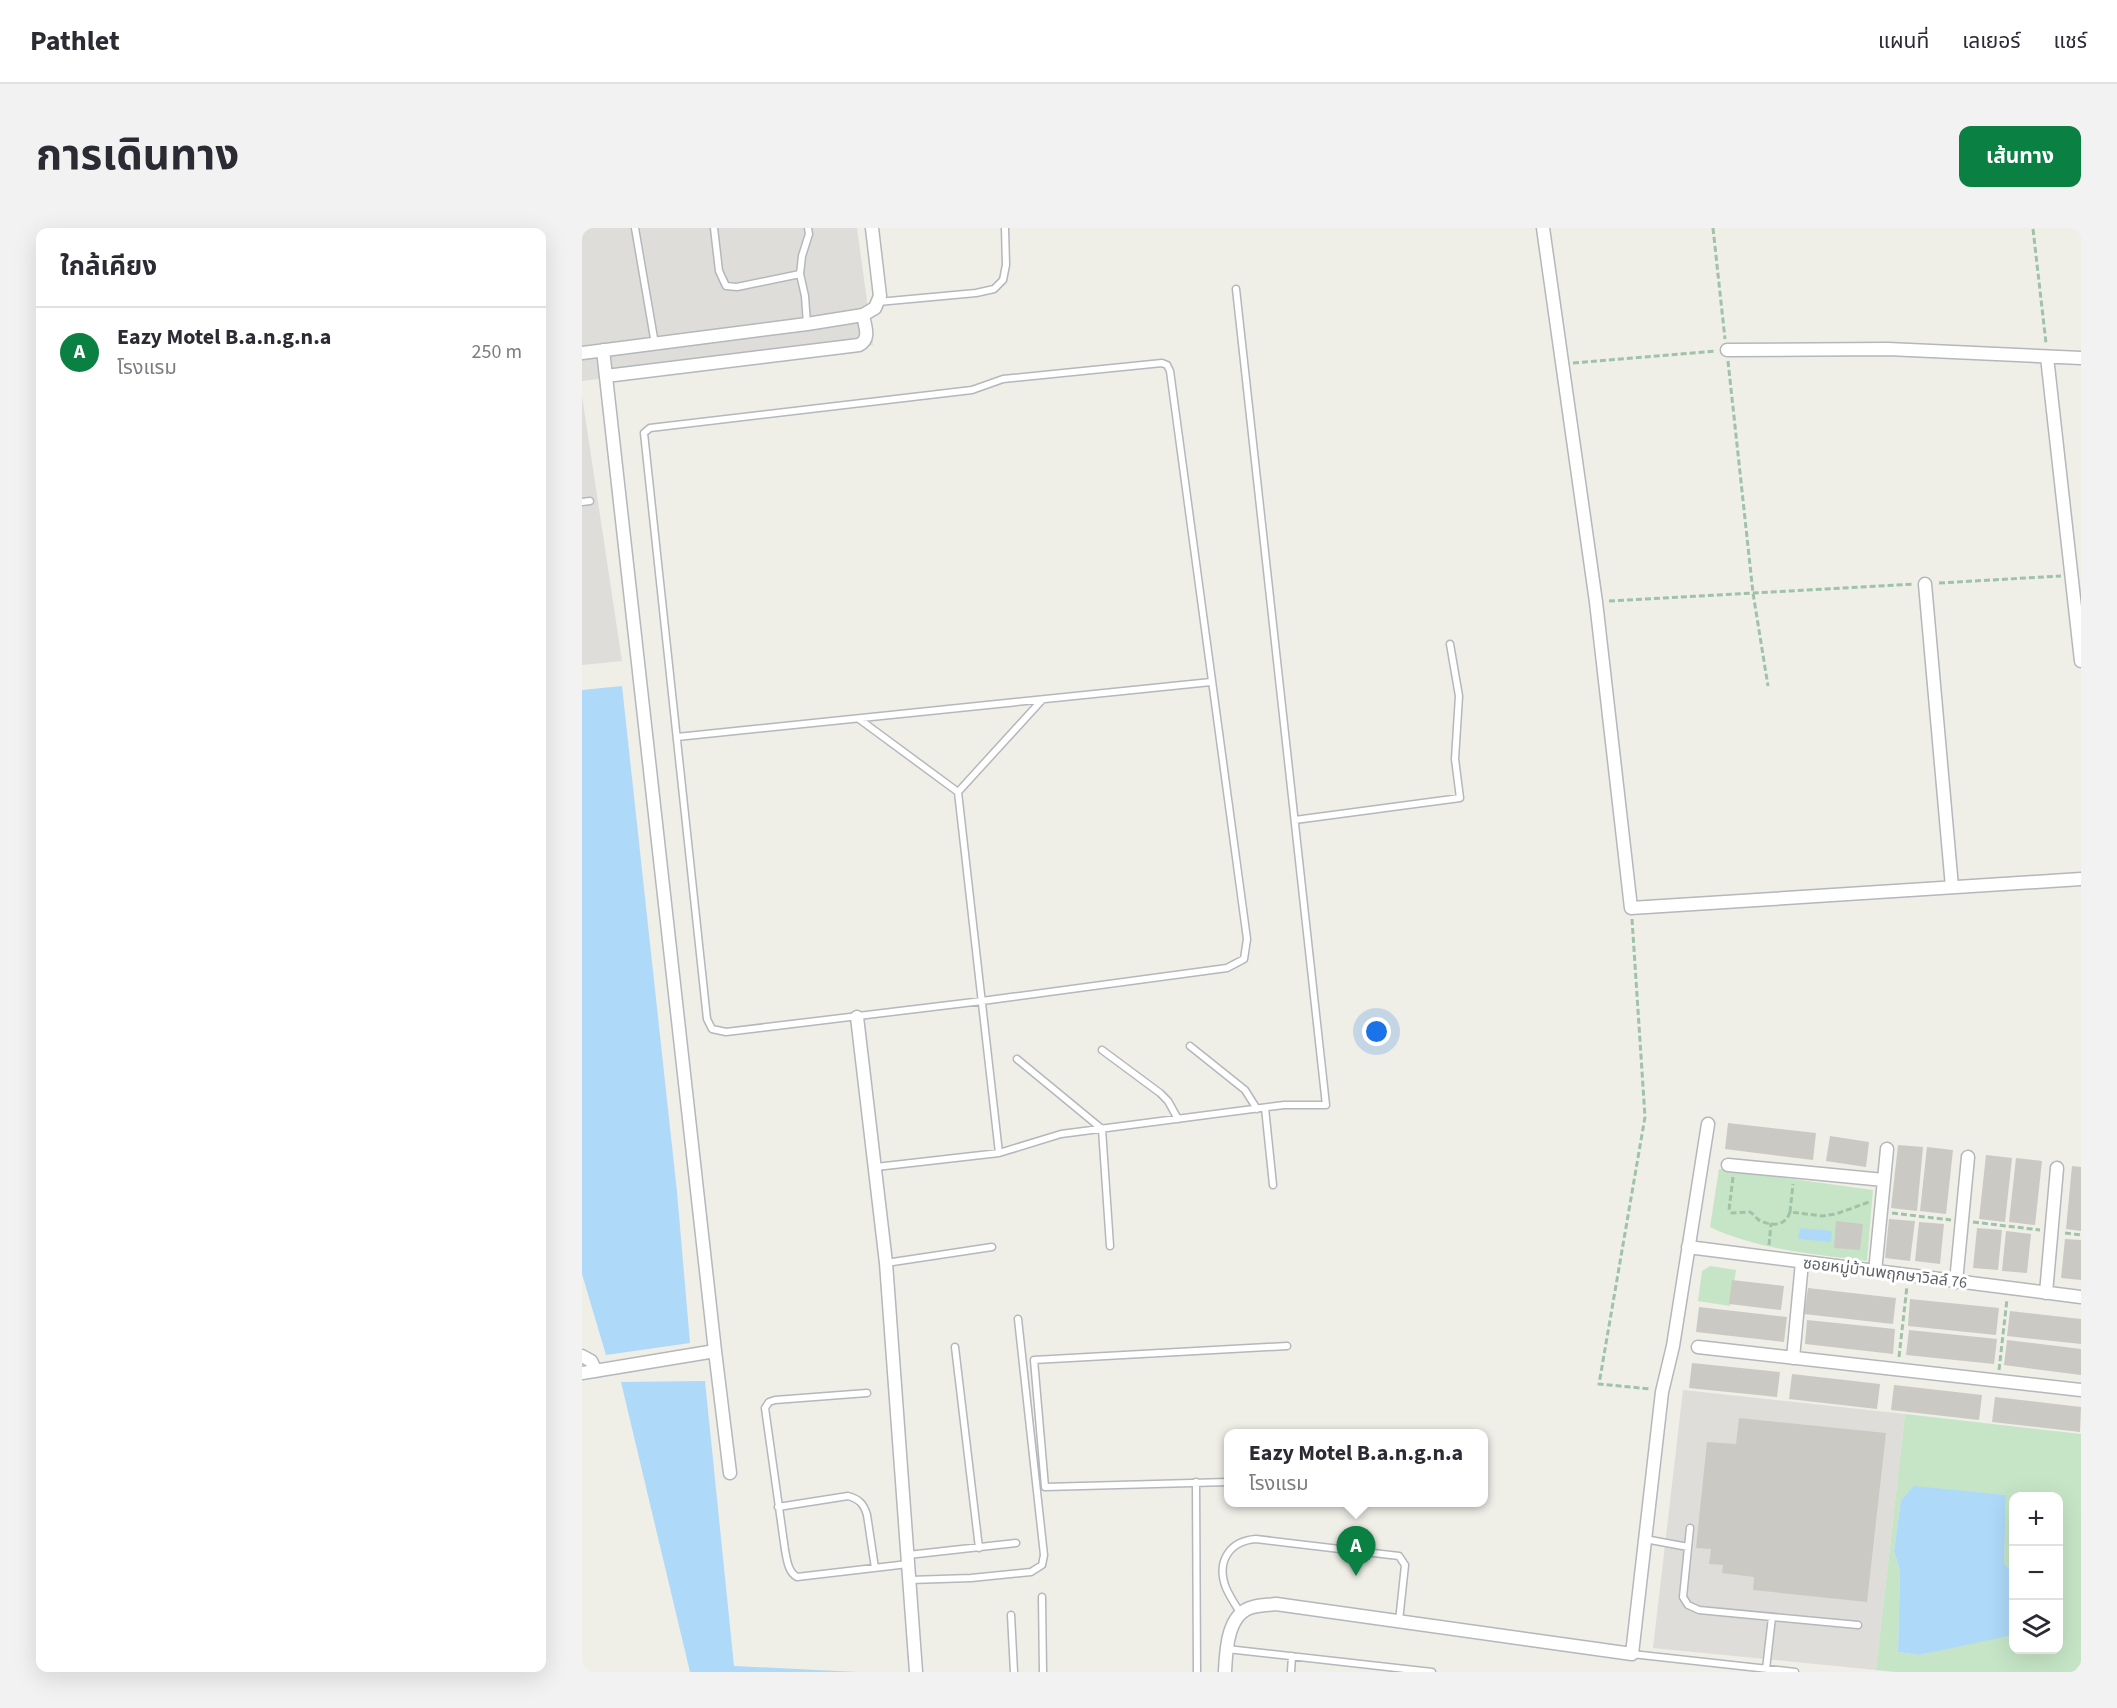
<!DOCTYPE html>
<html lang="th">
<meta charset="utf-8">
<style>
body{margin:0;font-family:"Source Sans 3","Noto Sans Thai",sans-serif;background:#f2f2f3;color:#2b2b33}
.controls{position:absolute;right:18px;bottom:18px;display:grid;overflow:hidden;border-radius:12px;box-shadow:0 6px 24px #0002}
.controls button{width:54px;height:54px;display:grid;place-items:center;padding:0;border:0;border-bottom:2px solid #e1e1e2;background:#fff;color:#2b2b33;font:30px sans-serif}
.you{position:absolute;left:795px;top:804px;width:21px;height:21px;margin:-15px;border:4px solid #fff;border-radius:50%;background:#1a73e8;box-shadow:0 0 0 9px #1a73e833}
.badge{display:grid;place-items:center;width:39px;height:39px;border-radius:50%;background:#0b8043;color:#fff;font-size:20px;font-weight:700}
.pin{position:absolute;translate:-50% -50px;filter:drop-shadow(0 2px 3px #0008)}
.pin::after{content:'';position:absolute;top:32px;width:21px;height:18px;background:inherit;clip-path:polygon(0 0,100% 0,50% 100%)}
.popup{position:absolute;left:642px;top:1201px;width:264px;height:78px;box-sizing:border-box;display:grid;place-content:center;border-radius:12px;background:#fff;filter:drop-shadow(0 2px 4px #0005);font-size:20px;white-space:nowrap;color:#7c7c81}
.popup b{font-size:22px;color:#2b2b33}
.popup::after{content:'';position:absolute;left:50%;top:100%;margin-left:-12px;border:12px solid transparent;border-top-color:#fff}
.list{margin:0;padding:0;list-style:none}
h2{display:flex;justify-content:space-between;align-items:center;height:78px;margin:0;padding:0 24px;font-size:26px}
h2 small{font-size:20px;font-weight:400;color:#7c7c81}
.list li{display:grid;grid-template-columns:39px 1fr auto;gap:18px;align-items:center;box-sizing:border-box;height:90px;padding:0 24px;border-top:2px solid #e1e1e2}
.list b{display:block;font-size:22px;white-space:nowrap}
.list p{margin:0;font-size:20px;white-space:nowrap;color:#7c7c81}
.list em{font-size:20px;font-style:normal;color:#7c7c81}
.icon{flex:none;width:33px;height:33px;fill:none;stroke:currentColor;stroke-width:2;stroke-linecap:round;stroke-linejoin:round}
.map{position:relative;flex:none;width:1499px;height:1444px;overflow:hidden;border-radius:12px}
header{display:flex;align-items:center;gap:36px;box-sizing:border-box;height:84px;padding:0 30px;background:#fff;border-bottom:2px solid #e1e1e2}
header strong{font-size:28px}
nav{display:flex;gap:33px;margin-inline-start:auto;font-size:21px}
.intro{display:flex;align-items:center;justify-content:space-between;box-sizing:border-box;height:144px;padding:0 36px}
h1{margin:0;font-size:42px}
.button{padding:15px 27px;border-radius:12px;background:#0b8043;color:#fff;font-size:21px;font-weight:700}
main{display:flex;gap:36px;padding:0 36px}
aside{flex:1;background:#fff;border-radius:12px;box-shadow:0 6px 24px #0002}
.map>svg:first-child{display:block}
.industrial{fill:#deddd9}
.green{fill:#c6e5c6;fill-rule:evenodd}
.water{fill:#aed9f9}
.building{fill:#cbc9c4}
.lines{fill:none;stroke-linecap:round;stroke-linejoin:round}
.lane-casing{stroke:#b4b7bb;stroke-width:9}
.street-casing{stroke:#b4b7bb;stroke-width:15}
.path{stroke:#9ec3a8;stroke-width:3;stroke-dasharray:6 3;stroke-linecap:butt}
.lane{stroke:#fff;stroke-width:6}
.street{stroke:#fff;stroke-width:12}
.labels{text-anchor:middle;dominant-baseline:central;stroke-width:6;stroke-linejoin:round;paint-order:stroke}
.street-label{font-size:16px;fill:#5e6266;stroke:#fff}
</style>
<header>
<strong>Pathlet</strong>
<nav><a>แผนที่</a><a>เลเยอร์</a><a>แชร์</a></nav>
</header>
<div class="intro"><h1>การเดินทาง</h1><a class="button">เส้นทาง</a></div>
<main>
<aside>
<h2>ใกล้เคียง<small></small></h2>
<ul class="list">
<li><span class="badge">A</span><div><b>Eazy Motel B.a.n.g.n.a</b><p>โรงแรม</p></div><em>250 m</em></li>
</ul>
</aside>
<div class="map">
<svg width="1499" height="1444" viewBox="0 0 1499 1444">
<rect width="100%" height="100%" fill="#efeee7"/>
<path class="industrial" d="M 0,0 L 275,0 L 291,117 L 0,153 Z
M 0,168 L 40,433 L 0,437 Z
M 1101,1162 L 1323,1186 L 1294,1442 L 1071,1420 Z"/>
<path class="green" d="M 1137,941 L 1291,962 L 1285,1033 C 1235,1027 1173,1021 1128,999 Z
M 1128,1038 L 1154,1042 L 1148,1078 L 1116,1073 L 1120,1043 Z
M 1323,1186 L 1499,1206 L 1499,1435 L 1492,1444 L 1313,1444 L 1294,1442 ZM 1332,1259 L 1424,1267 L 1422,1335 L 1431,1345 L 1432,1268 L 1476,1268 L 1476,1422 L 1432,1422 L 1431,1406 L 1337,1427 L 1316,1424 L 1318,1343 L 1312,1323 L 1319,1272 Z"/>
<path class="water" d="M 40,458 L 95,964 L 108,1115 L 24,1127 L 0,1046 L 0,462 Z
M 1218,1000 L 1250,1003 L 1249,1014 L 1216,1011 Z
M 123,1153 L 152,1438 L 275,1444 L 108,1444 L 39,1154 Z
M 1332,1258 L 1424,1267 L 1422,1335 L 1431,1345 L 1431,1407 L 1337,1427 L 1316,1424 L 1318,1343 L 1312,1323 L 1319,1272 Z"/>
<path class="building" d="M 1146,895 L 1234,905 L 1231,932 L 1143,921 Z
M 1248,908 L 1287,914 L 1284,939 L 1244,933 Z
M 1316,917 L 1341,919 L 1335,983 L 1309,980 Z
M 1345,919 L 1371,922 L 1364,986 L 1338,983 Z
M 1404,927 L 1430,930 L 1423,994 L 1397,991 Z
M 1434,930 L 1460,933 L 1453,997 L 1427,994 Z
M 1490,938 L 1499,939 L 1499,1003 L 1484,1001 Z
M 1307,991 L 1333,993 L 1328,1033 L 1303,1030 Z
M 1254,993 L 1281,996 L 1278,1022 L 1252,1020 Z
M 1337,994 L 1362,996 L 1358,1036 L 1333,1033 Z
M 1395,1000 L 1420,1002 L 1416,1042 L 1391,1040 Z
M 1424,1003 L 1449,1006 L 1445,1045 L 1420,1043 Z
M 1483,1011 L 1499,1012 L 1499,1052 L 1479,1050 Z
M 1150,1052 L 1202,1058 L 1199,1082 L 1147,1076 Z
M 1226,1060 L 1314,1070 L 1311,1096 L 1222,1086 Z
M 1328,1071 L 1417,1080 L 1414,1107 L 1326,1098 Z
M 1117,1079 L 1205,1089 L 1202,1114 L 1114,1104 Z
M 1428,1083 L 1499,1091 L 1499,1116 L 1425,1108 Z
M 1225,1092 L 1313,1101 L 1311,1126 L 1223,1116 Z
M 1327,1102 L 1415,1111 L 1412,1136 L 1324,1127 Z
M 1425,1112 L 1499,1121 L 1499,1147 L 1422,1137 Z
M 1110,1135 L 1198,1144 L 1195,1169 L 1107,1160 Z
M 1210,1146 L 1298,1156 L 1295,1181 L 1207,1171 Z
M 1312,1157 L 1400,1167 L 1397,1192 L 1309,1182 Z
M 1413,1169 L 1499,1179 L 1498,1204 L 1410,1194 Z
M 1157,1190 L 1304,1205 L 1285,1374 L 1171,1362 L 1172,1349 L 1140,1345 L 1141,1337 L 1127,1336 L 1129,1321 L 1114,1320 L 1125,1214 L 1154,1216 Z"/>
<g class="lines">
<defs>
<path id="lane" d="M 53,0 L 73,116
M 132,0 L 137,43 L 144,58 L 155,59 L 218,46
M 296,74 L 394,65 L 412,61 L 421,52 L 424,37 L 423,0
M 225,96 L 223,68 L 218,46 L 220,28 L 227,6 L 226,0
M 580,135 L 585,137 L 588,143 L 665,711 L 662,731 L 645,740 L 400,773 L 144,804 L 130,801 L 125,791 L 62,205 L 68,200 L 390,162 L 421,151 Z
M 0,274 L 8,273
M 277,491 L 376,564 L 417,925
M 95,509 L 629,454
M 376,564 L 460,472
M 713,592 L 878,570 L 873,531 L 877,468 L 868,416
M 608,818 L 663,862 L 675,881
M 520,822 L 578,865 L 586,873 L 596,891
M 435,831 L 520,901 L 528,1018
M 683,880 L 691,957
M 294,939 L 417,925 L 479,906 L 702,877 L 744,877 L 654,61
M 304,1035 L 410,1019
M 373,1119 L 397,1320
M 285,1165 L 193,1172 L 187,1174 L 183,1180 L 203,1322 C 205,1332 206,1344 215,1349 L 326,1336
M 614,1254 L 615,1444
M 646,1254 L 463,1259 L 452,1132 L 705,1118
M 196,1279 L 266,1268 C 277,1271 282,1276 285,1287 L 293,1340
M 1108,1300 L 1101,1369 L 1106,1377 L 1117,1382 L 1276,1397
M 1063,1311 L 1106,1319
M 326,1327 L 434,1315
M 328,1352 L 389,1350 L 449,1344 L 460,1337 L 462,1327 L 436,1091
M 460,1369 L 461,1444
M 659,1386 C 654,1378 648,1369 644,1360 C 634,1334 647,1313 674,1311 L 817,1328 L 823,1337 L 817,1393
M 429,1387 L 432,1444
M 645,1421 L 850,1444
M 1050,1426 L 1213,1444
M 1184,1441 L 1190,1389
M 709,1444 L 710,1428"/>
<path id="street" d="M 961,0 L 1014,374 L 1049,680 L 1499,651
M 21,122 L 133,1123 L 148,1245
M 1145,122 L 1306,121 L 1499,130
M 0,125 L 225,96 L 281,87 L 293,80 L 298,68 L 290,0
M 1465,129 L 1499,433
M 24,148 L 277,117 C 289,111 283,99 281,87
M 1343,356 L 1370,659
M 275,789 L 304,1035 L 334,1444
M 1146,937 L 1302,952
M 1106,1019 L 1499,1069
M 1293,1044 L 1305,921
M 1374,1054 L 1386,929
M 1464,1065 L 1475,940
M 1116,1119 L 1499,1162
M 0,1128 L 9,1133 L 14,1143
M 1211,1130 L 1220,1034
M 0,1145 L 133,1123
M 643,1444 C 644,1423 645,1385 671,1379 C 678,1377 687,1377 694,1376 L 1050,1426 L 1080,1164 L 1091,1118 L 1126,896"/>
</defs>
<use href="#lane" class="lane-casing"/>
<use href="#street" class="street-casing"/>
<path class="path" d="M 1131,0 L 1143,111
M 1451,1 L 1464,115
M 1146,133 L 1171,365 L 1186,458
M 991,135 L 1134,123
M 1357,355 L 1479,348
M 1027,373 L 1332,356
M 1050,691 L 1063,889 L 1017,1156 L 1069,1161
M 1151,949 L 1147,982 L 1150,985 L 1168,984 C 1172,986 1175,992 1179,993 C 1192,999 1204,997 1208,984 L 1240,988 L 1254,986 L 1287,974
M 1208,984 L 1211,956
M 1310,985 L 1369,992
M 1391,994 L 1458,1002
M 1483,1005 L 1499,1007
M 1187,1017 L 1189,995
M 1317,1129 L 1325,1058
M 1417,1142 L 1425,1071"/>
<use href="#lane" class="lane"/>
<use href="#street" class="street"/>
</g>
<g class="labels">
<g class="street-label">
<text transform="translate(1303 1045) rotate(7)">ซอยหมู่บ้านพฤกษาวิลล์ 76</text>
</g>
</g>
</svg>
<div class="controls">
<button>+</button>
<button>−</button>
<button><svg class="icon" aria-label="layers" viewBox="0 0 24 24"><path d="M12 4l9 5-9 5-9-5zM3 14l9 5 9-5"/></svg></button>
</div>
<div class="you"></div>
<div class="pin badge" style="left:774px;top:1348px">A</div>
<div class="popup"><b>Eazy Motel B.a.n.g.n.a</b>โรงแรม</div>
</div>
</main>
